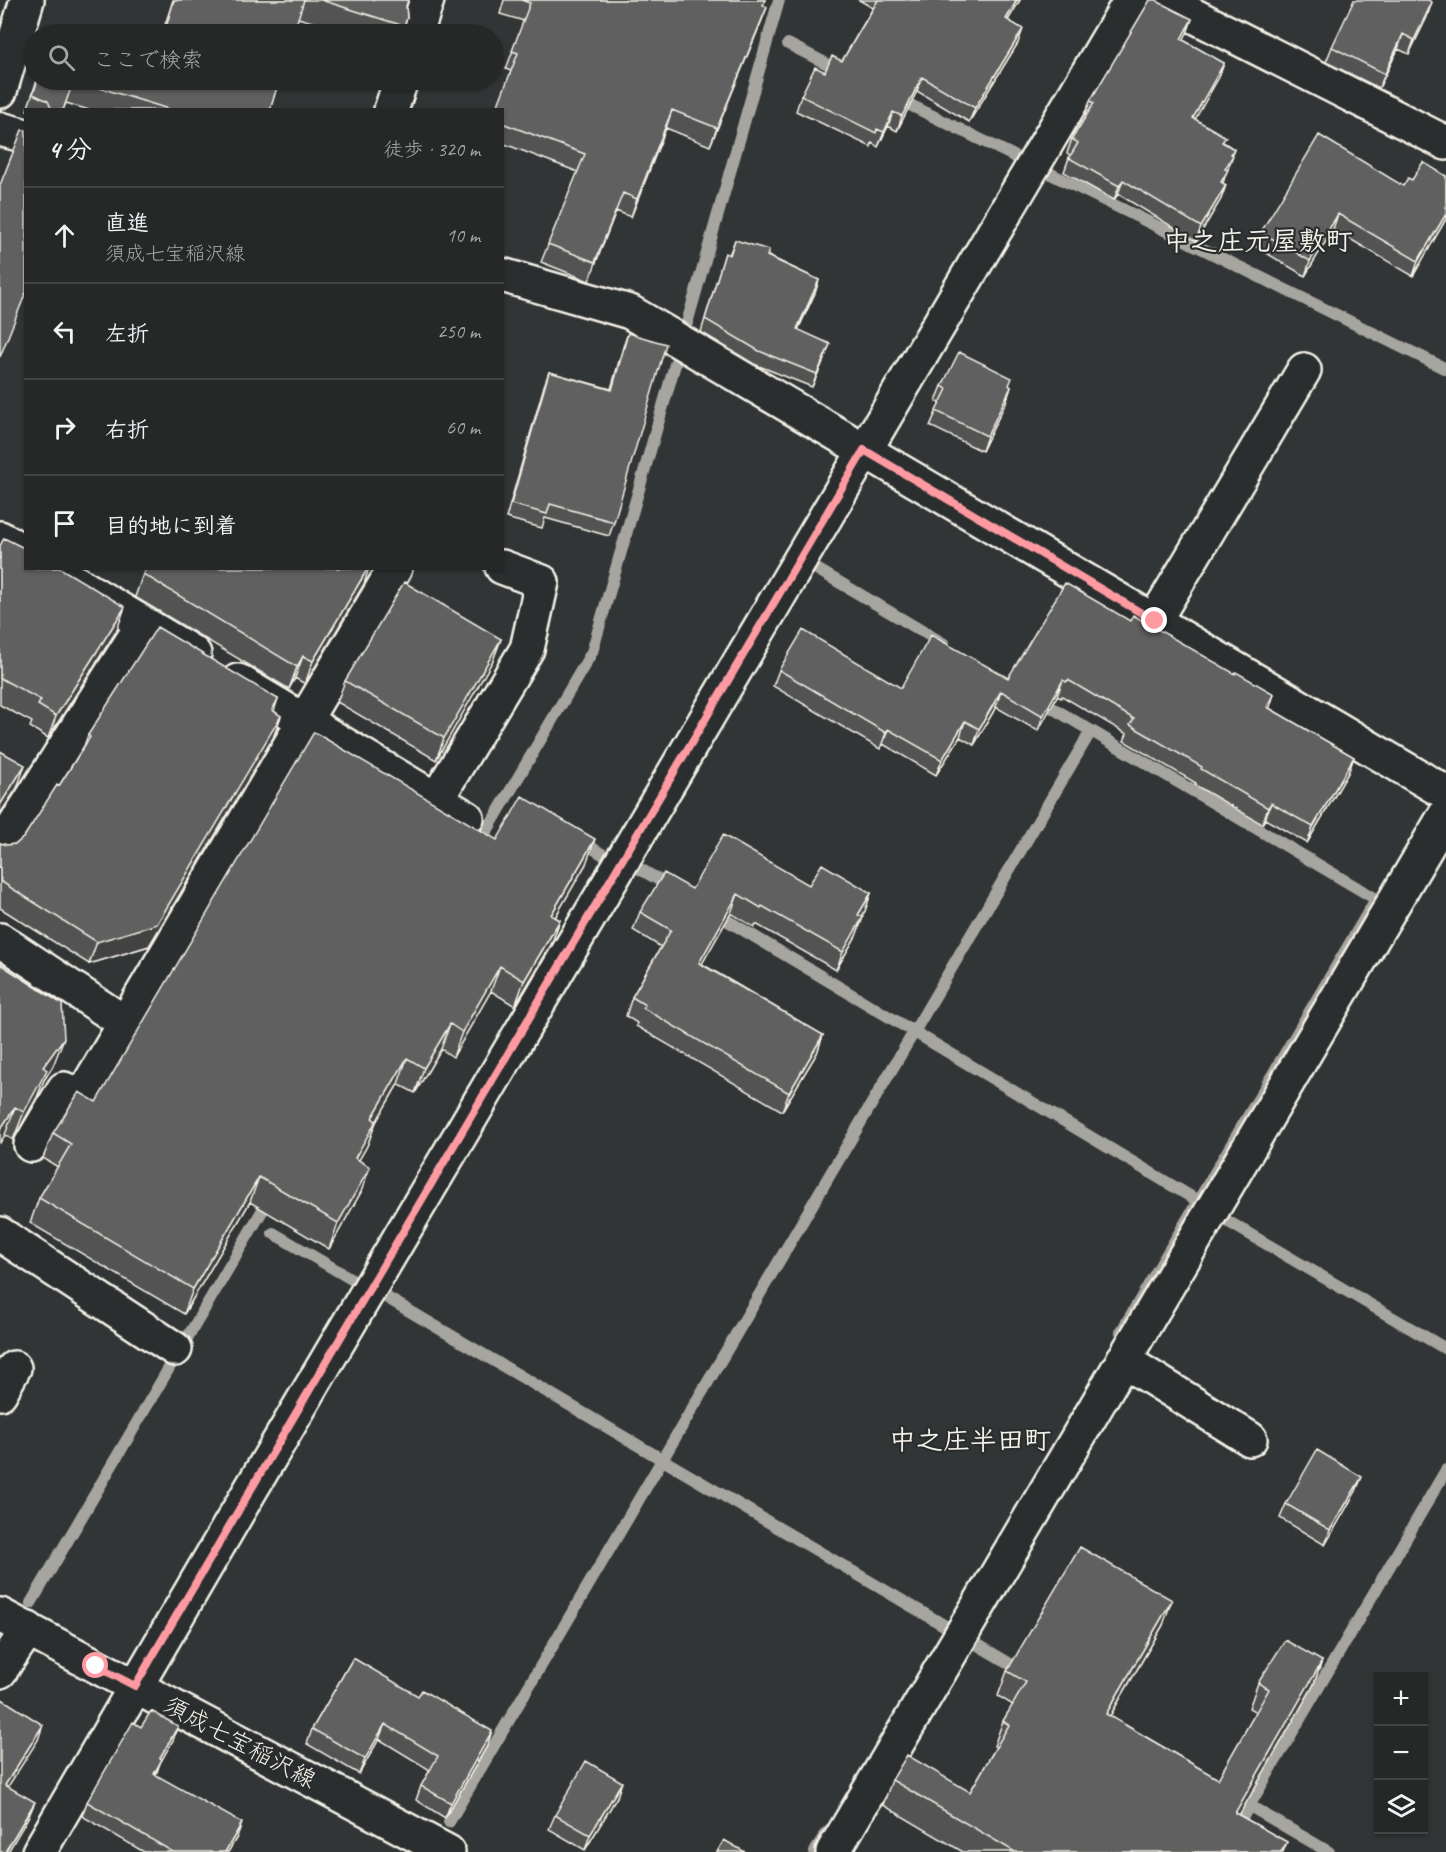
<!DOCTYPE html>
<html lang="ja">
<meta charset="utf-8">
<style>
body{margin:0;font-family:Caveat,"Klee One",sans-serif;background:#2e3030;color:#f1f3f6}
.controls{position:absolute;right:18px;bottom:18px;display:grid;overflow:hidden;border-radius:0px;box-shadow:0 2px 4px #0004}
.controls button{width:54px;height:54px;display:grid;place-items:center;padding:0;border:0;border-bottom:2px solid #424445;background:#262828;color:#f1f3f6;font:30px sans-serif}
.stop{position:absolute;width:18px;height:18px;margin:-14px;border:4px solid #ff9aa2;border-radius:50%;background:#fff}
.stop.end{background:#ff9aa2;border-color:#fff;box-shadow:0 2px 6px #0008}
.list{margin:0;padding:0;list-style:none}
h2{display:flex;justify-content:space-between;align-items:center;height:78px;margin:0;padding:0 24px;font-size:26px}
h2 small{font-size:20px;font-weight:400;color:#a4a6a8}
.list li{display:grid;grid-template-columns:39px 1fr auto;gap:18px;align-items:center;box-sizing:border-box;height:96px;padding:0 24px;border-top:2px solid #424445}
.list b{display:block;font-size:22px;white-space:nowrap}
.list p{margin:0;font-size:20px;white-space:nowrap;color:#a4a6a8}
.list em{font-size:20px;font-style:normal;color:#a4a6a8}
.icon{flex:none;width:33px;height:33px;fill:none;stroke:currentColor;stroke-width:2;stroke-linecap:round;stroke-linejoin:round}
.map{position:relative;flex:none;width:1446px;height:1852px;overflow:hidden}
.search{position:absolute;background:#262828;box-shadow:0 2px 4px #0004;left:24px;top:24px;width:480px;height:66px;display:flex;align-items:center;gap:15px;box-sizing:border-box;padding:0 21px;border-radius:33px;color:#a4a6a8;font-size:22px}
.panel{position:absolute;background:#262828;box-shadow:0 2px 4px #0004;left:24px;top:108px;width:480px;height:462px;border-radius:0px}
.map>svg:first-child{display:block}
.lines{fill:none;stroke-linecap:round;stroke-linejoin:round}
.stream{stroke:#a6a5a0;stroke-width:12}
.minor-casing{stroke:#f4f1e8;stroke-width:38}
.major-casing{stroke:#f4f1e8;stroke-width:38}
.minor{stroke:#2a2d2e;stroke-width:33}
.major{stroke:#2a2d2e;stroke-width:33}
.wall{fill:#525352;stroke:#f4f1e8;stroke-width:1.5}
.shaded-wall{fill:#424342;stroke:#f4f1e8;stroke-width:1.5}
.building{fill:#5f605f;stroke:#f4f1e8;stroke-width:1.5}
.route{stroke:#ff9aa2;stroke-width:8}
.labels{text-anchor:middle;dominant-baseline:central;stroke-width:4.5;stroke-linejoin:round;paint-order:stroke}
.street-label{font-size:24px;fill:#f4f1e8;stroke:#2a2d2e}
.quarter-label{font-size:27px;font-weight:bold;fill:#f4f1e8;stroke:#2a2d2e}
</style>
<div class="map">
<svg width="1446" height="1852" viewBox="0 0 1446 1852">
<rect width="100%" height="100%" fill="#323535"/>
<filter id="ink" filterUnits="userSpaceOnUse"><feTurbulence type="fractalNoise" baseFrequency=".0167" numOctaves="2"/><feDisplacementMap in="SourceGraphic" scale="12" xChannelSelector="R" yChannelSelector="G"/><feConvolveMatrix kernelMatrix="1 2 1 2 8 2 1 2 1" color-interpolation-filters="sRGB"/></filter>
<g filter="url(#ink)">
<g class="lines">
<path class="stream" d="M 788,44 L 843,72
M 896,98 L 1022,160
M 1047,172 L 1446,369
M 687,323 L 779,0
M 815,568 L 944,644
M 1039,700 L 1376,899 L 1121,1332
M 578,839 L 610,859
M 478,846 L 592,652 L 676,361
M 640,869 L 673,888
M 713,912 L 1198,1201
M 1222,1218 L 1446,1349
M 273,1233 L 360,1284
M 384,1296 L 947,1627
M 186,1340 L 271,1196
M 31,1603 L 172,1363
M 973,1642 L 1024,1672
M 1243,1802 L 1329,1852
M 449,1822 L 1091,731
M 815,1852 L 826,1833
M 1222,1852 L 1446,1470"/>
<defs>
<path id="minor" d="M 1163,0 L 1446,143
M 416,34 L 427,0
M 0,91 L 27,0
M 391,110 L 401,80
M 0,129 L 26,136
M 502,275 L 630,312 L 1446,793
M 0,538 L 26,553
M 51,568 L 194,654
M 1154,621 L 1304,370
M 238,681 L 467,818
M 436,800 L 527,649 L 542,582 L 502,567
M 0,849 L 143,624
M 0,940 L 125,1023
M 31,1145 L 64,1089 L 81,1098 L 395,568
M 0,1234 L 175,1349
M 1123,1360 L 1250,1439
M 0,1393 L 14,1368
M 0,1671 L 28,1629
M 39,1852 L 244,1501 L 1131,0
M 833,1852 L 1446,814"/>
<path id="major" d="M 0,1615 L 448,1852"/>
</defs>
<use href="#minor" class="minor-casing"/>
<use href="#major" class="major-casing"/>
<use href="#minor" class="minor"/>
<use href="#major" class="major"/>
</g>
<path class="wall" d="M 173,0 L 408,0 L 406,6 L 407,18 L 401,34 L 353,34 L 298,18 L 293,34 L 162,34 Z
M 504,0 L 765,0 L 763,5 L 767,7 L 710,146 L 666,128 L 631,217 L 616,211 L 589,281 L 541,262 L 578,172 L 502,143 L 502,110 L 511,71 L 506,69 L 524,21 L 500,14 Z
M 859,0 L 1020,0 L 1008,20 L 1018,43 L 969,122 L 917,91 L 897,131 L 888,126 L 878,147 L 872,143 L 871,147 L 796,111 L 801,96 L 825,72 L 842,61 L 873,8 Z
M 1160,3 L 1192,19 L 1187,33 L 1183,40 L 1224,63 L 1219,77 L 1195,119 L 1223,142 L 1234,149 L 1223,183 L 1226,185 L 1221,199 L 1196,241 L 1118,194 L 1114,200 L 1064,172 L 1070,155 L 1067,153 L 1072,139 L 1086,116 L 1085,115 L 1090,101 Z
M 1427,17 L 1409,54 L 1398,49 L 1379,88 L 1326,62 L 1332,47 Z
M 37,80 L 279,80 L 270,110 L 89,110 L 66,103 L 63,110 L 27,110 Z
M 1446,176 L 1446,219 L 1413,276 L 1333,229 L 1305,276 L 1256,247 L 1261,232 L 1403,186 L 1412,180 Z
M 735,240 L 819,280 L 815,293 L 798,330 L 825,357 L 812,387 L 754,364 L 701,332 L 725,253 L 729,255 Z
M 628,333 L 614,522 L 609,536 L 545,518 L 542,528 L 506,518 L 544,386 L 549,372 L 611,389 L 623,347 Z
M 942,386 L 1009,386 L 1011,387 L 1006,402 L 982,451 L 930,426 L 940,403 L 936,401 Z
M 0,546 L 117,630 L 48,738 L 30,727 L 32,722 L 0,705 Z
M 143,574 L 364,584 L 305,684 L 295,678 L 289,689 L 135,597 Z
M 1130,621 L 1274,694 L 1269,708 L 1354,757 L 1348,773 L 1307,843 L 1265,819 L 1262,824 L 1195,785 L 1196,783 L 1124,741 L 1127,734 L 1062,696 L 1061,698 L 1057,696 L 1038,731 L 996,707 L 974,745 L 960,737 L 936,775 L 883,744 L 880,749 L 773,686 L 779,670 L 901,688 L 1008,678 Z
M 501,639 L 493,660 L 436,760 L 337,702 L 345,681 Z
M 278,699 L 274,711 L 281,716 L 273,738 L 149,946 L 89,964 L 0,908 L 0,843 L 7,845 L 16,844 L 24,837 L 59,786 L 84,746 L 88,735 Z
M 497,840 L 586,864 L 555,917 L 560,920 L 551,945 L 515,1006 L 491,991 L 453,1057 L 441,1049 L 415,1093 L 398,1084 L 376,1122 L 367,1146 L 359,1160 L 361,1192 L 329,1249 L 250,1202 L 184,1314 L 30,1223 L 39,1198 L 58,1167 L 43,1158 L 53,1133 L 96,1102 Z
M 809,885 L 871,893 L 865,911 L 861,917 L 863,917 L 856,936 L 836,970 L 756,924 L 754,927 L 731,913 L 702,964 L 823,1035 L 817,1053 L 782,1111 L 636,1026 L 637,1023 L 626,1016 L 632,997 L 661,947 L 633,930 L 640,912 L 692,889 Z
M 0,964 L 53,1066 L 44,1080 L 37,1097 L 13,1140 L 5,1135 Z
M 1356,1491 L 1325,1545 L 1280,1518 L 1286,1504 Z
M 1163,1625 L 1110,1716 L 1218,1779 L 1256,1712 L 1249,1708 L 1258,1683 L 1322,1661 L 1313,1686 L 1239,1815 L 1287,1842 L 1283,1852 L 963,1852 L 883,1805 L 892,1780 L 970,1792 L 996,1747 L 994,1746 L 1003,1721 L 1013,1705 L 998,1696 L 1007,1671 Z
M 353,1658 L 487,1746 L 445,1818 L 416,1800 L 421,1786 L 430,1770 L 379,1739 L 359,1774 L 307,1744 L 312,1729 Z
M 178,1726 L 173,1740 L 160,1763 L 156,1775 L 237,1837 L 228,1852 L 144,1852 L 82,1816 L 87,1802 L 141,1727 Z
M 617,1797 L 585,1850 L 549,1829 L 555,1815 Z"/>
<path class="shaded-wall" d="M 1017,0 L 1020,0 L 1000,33 L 1006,19 Z
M 1432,2 L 1427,17 L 1409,54 L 1414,40 Z
M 767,7 L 760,25 L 710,146 L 717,128 Z
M 1192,19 L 1187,33 L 1176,53 L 1181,39 Z
M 1023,29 L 1018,43 L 969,122 L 975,108 Z
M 1403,34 L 1398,49 L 1379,88 L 1385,74 Z
M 1224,63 L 1219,77 L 1188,132 L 1193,118 Z
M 922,77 L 917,91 L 897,131 L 902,116 Z
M 672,110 L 666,128 L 631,217 L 637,199 Z
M 893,112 L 888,126 L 878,147 L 884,132 Z
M 1234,149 L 1230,162 L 1233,155 L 1228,169 L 1220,183 L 1231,154 Z
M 1123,180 L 1118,194 L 1114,200 L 1119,186 Z
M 1226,185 L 1221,199 L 1196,241 L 1201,227 Z
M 1338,214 L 1333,229 L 1305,276 L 1310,261 Z
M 1446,214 L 1446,219 L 1413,276 L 1418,261 Z
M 819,280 L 815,293 L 792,342 L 797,329 Z
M 830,344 L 825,357 L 812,387 L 817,374 Z
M 1011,387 L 1006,402 L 982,451 L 987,436 Z
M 368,568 L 369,568 L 364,584 L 305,684 L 313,661 Z
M 125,607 L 117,630 L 48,738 L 56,716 Z
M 501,639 L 493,660 L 436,760 L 444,738 Z
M 303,656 L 295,678 L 289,689 L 297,667 Z
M 1063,680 L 1057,696 L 1038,731 L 1043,716 Z
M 1001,691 L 996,707 L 974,745 L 979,729 Z
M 1274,694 L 1269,710 L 1267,707 Z
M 281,716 L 273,738 L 149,946 L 89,964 L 97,942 Z
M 965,721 L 960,737 L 936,775 L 942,760 Z
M 888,729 L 883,744 L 880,749 L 886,733 Z
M 1354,757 L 1348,773 L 1307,843 L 1313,827 Z
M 25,765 L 17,788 L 0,814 L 0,805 Z
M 1271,803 L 1265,819 L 1262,824 L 1268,808 Z
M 595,839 L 586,864 L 542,940 L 551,915 Z
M 871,893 L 865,911 L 851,934 L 858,915 Z
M 738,894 L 731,913 L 692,981 L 699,963 Z
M 863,917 L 856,936 L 836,970 L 843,952 Z
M 560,920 L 551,945 L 515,1006 L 524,981 Z
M 500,966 L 491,991 L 453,1057 L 462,1032 Z
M 450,1024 L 441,1049 L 415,1093 L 424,1068 Z
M 823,1035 L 817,1053 L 782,1111 L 789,1093 Z
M 64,1038 L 53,1066 L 44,1080 L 37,1097 L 13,1140 L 24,1112 L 43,1067 Z
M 407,1058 L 398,1084 L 376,1122 L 367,1146 L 346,1183 L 355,1158 L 372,1118 Z
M 15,1107 L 5,1135 L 0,1143 L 0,1130 Z
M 370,1167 L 361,1192 L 329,1249 L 338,1223 Z
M 259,1177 L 250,1202 L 184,1314 L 193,1289 Z
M 1362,1477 L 1356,1491 L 1325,1545 L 1330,1530 Z
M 1172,1600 L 1163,1625 L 1097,1738 L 1106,1714 Z
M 1322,1661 L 1313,1686 L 1226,1838 L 1235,1813 Z
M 385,1724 L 379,1739 L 359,1774 L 365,1759 Z
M 43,1725 L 38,1740 L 0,1799 L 5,1785 Z
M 178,1726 L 173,1740 L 160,1763 L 156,1773 L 149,1787 L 160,1758 Z
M 492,1731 L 487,1746 L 445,1818 L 451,1803 Z
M 622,1782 L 617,1797 L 585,1850 L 590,1835 Z
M 35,1802 L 29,1816 L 8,1852 L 5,1852 Z
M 242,1823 L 237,1837 L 228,1852 L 225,1852 Z"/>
<path class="building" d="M 174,0 L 304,0 L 293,34 L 164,34 Z
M 321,0 L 408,0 L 406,6 L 407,18 L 404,26 Z
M 521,0 L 765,0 L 763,5 L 767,7 L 717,128 L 672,110 L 637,199 L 623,193 L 595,262 L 548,244 L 585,154 L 502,123 L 502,110 L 496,110 L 518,53 L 512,51 L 530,3 Z
M 878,0 L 1017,0 L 1006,19 L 1023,29 L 975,108 L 922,77 L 902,116 L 893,112 L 884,132 L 877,129 L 876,133 L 801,96 L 815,67 L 825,72 L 832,56 L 842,61 Z
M 1150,0 L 1157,0 L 1160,3 L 1192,19 L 1181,39 L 1224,63 L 1193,118 L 1226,137 L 1222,142 L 1234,149 L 1231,154 L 1233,155 L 1225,169 L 1228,170 L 1221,182 L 1226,185 L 1201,227 L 1123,180 L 1119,186 L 1069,158 L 1078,143 L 1072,139 L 1094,103 L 1090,101 Z
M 1354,0 L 1428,0 L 1432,2 L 1414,40 L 1403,34 L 1385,74 L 1332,47 Z
M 38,80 L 279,80 L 270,110 L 172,110 L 74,80 L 63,110 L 52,110 L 48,101 L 33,94 Z
M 22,130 L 26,130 L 26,292 L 0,357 L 0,185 Z
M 1319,135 L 1403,186 L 1408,178 L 1412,180 L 1423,162 L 1446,176 L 1446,214 L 1418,261 L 1338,214 L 1310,261 L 1261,232 Z
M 735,240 L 769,250 L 767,256 L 819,280 L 797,329 L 830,344 L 817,374 L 759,351 L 705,319 L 725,253 L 730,255 Z
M 628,333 L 666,344 L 614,522 L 550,504 L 547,514 L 511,504 L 549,372 L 612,390 Z
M 959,352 L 1012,378 L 1009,385 L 1011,387 L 987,436 L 936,411 L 947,389 L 942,386 Z
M 4,538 L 26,549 L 26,568 L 60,568 L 125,607 L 56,716 L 38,705 L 41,700 L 0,678 L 0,546 Z
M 146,568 L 368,568 L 313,661 L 303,656 L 297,667 L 143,574 Z
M 404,582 L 501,639 L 444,738 L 345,681 Z
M 1065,583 L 1130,621 L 1133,615 L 1235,674 L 1236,672 L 1274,694 L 1267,707 L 1354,757 L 1313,827 L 1271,803 L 1268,808 L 1201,769 L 1202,767 L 1130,725 L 1134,719 L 1068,680 L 1066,682 L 1063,680 L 1043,716 L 1001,691 L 979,729 L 965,721 L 942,760 L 888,729 L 886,733 L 779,670 L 803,630 L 901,688 L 931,635 L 1008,678 Z
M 157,627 L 278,699 L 272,710 L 281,716 L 157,924 L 97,942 L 0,881 L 1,879 L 0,878 L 0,843 L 7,845 L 16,844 L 24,837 L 57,785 L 59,786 L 90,737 L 88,735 Z
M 314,732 L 497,840 L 522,796 L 595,839 L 551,915 L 560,920 L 524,981 L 500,966 L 462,1032 L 450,1024 L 424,1068 L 407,1058 L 372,1118 L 376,1121 L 355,1158 L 370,1167 L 338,1223 L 259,1177 L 193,1289 L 39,1198 L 71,1144 L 53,1133 L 79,1092 L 96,1102 Z
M 0,751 L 25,765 L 0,805 Z
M 723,835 L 809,885 L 822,864 L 871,893 L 858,915 L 863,917 L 843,952 L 762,906 L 761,908 L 738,894 L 699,963 L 823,1035 L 789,1093 L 643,1008 L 645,1005 L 632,997 L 671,930 L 640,912 L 664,873 L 692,889 Z
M 0,964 L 62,1004 L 64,1038 L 43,1067 L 47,1070 L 24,1112 L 15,1107 L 0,1130 Z
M 1317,1450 L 1362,1477 L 1330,1530 L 1286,1504 Z
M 1080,1547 L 1172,1600 L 1106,1714 L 1218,1779 L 1269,1689 L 1258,1683 L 1285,1640 L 1322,1661 L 1235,1813 L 1287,1842 L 1281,1852 L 1015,1852 L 892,1780 L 907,1755 L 970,1792 L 1009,1725 L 1003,1721 L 1026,1682 L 1007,1671 Z
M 353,1658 L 418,1696 L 422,1690 L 492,1731 L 451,1803 L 421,1786 L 438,1756 L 385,1724 L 365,1759 L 312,1729 Z
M 2,1699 L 43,1725 L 5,1785 L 35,1802 L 6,1850 L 9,1852 L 0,1852 L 0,1702 Z
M 151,1711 L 178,1726 L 160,1758 L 162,1759 L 154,1774 L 242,1823 L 225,1852 L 173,1852 L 87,1802 L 133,1722 L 141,1727 Z
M 586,1761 L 622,1782 L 590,1835 L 555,1815 Z
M 724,1840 L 745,1852 L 717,1852 Z"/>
</g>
<g class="lines" filter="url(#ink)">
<path class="route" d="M 96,1666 L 135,1686 L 864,450 L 1155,621"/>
</g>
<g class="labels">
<g class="street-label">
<text transform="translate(240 1742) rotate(28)">須成七宝稲沢線</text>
</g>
<g class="quarter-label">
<text x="1258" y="241">中之庄元屋敷町</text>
<text x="970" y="1440">中之庄半田町</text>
</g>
</g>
</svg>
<div class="controls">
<button>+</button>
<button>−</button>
<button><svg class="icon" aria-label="layers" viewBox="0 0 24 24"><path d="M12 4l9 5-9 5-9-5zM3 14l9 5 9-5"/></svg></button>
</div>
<div class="stop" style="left:96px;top:1666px"></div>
<div class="stop end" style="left:1155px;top:621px"></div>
<div class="search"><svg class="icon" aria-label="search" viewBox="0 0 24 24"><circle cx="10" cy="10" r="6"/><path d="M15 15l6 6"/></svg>ここで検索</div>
<section class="panel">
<h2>4 分<small>徒歩 · 320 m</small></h2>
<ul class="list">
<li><svg class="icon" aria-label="ahead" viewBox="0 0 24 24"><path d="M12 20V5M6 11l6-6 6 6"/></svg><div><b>直進</b><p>須成七宝稲沢線</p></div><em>10 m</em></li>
<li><svg class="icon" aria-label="left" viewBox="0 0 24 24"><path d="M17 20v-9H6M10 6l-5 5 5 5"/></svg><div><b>左折</b></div><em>250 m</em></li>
<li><svg class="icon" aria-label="right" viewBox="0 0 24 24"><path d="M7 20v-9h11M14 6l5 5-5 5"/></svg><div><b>右折</b></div><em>60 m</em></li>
<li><svg class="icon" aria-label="arrive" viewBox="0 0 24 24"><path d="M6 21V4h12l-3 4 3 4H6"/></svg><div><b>目的地に到着</b></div></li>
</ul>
</section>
</div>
